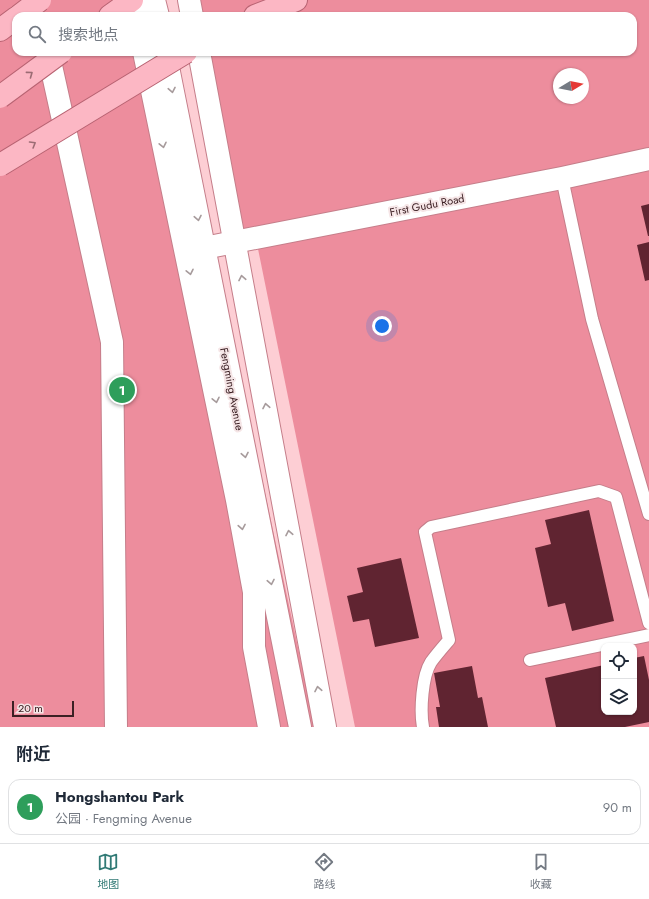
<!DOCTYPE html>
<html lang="zh">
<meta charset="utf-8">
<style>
body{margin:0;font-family:Jost,"Noto Sans SC",sans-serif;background:#f2f2f3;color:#1f2937}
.controls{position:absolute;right:12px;bottom:12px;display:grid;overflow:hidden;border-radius:8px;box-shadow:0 1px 3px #0004}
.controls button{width:36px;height:36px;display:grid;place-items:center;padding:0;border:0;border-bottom:1px solid #e0e1e3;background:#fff;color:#1f2937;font:20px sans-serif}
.compass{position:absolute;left:553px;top:68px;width:36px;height:36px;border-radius:50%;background:#fff;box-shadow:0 1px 3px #0004;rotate:80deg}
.scale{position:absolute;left:12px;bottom:10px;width:62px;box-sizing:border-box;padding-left:4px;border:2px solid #3c2024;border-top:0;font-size:11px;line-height:14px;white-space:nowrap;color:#3c2024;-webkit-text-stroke:3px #f5e5e6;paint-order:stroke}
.you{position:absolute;left:382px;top:326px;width:14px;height:14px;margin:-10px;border:3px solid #fff;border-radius:50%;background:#1a73e8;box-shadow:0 0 0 6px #1a73e833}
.badge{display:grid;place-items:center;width:26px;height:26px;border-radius:50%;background:#317a75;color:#fff;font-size:13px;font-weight:700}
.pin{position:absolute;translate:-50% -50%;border:2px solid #fff;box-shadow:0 1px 4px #0006}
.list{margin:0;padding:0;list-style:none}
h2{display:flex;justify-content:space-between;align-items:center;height:52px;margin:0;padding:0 16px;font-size:17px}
h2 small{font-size:13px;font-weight:400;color:#747a83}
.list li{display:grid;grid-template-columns:26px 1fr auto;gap:12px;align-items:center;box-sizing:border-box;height:56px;margin:0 8px 8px;padding:0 8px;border:1px solid #e0e1e3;border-radius:12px}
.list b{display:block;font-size:15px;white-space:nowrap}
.list p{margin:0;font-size:13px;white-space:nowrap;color:#747a83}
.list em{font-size:13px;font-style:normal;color:#747a83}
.icon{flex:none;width:22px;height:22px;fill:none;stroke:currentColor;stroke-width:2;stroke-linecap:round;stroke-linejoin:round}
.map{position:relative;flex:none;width:649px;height:727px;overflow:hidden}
.search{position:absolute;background:#fff;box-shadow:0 1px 3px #0004;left:12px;right:12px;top:12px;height:44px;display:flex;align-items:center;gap:10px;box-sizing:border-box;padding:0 14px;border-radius:12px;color:#747a83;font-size:15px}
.sheet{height:116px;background:#fff}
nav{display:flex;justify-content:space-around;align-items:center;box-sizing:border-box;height:56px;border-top:1px solid #e0e1e3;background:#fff;font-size:11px;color:#747a83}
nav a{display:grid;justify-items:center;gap:2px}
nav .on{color:#317a75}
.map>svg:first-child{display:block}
.green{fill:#ed8d9d;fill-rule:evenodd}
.building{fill:#602431}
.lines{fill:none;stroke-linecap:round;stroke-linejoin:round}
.lane-casing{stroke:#c57e8a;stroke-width:14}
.street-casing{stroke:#c57e8a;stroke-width:24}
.secondary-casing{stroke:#c57e8a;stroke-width:24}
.primary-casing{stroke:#b86372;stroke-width:24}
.lane{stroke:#fff;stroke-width:12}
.street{stroke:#fff;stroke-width:22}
.secondary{stroke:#fff;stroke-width:22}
.primary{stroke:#fcb7c4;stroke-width:22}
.primary-bridge-casing{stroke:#b86372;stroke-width:24;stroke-linecap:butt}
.primary-bridge{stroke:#fcb7c4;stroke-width:22}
.oneway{stroke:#9c6c74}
.oneway2{stroke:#a79b9c}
.labels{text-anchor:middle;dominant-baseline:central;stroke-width:4;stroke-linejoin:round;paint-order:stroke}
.street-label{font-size:11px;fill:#3c2024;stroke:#f5e5e6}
</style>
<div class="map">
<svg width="649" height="727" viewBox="0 0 649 727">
<rect width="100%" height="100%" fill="#fdced4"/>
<path class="green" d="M 0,0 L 160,0 L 164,16 L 16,16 L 16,52 L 171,52 L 315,727 L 0,727 Z
M 189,0 L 649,0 L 649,727 L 355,727 L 256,239 L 235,243 L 199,52 L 633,52 L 633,16 L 192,16 ZM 559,74 L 583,74 L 583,98 L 559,98 ZM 604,646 L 634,646 L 634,712 L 604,712 Z"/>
<path class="building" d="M 649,204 L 649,236 L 648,236 L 641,206 Z
M 649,242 L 649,280 L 645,281 L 637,245 Z
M 589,510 L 614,621 L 572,631 L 565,603 L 548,607 L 535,548 L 551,544 L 545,520 Z
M 401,558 L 419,638 L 375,647 L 369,619 L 353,622 L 347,596 L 363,592 L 357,568 Z
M 644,656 L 649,680 L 649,722 L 625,727 L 556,727 L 545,678 L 604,665 L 604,712 L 634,712 L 634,658 Z
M 472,666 L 478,698 L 482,697 L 488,727 L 439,727 L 436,707 L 440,707 L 434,673 Z"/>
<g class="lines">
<defs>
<path id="lane" d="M 562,178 L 592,319 L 649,514
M 530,660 L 649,635
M 423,727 C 420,711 422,676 431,662 C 436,655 443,647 449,640 L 425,532 L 431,527 L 599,491 L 616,497 L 649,623"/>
<path id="street" d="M 48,52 L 112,342 L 116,727
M 204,248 L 562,178 L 649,159"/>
<path id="secondary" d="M 133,0 L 137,16
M 154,0 L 158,16
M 189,0 L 192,16
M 144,52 L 237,500 L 254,592 L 254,647 L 269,727
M 165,52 L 300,727
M 199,52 L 325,727"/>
<path id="primary" d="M 110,16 L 132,0
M 255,16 L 296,0
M 0,30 L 16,18"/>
</defs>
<use href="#lane" class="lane-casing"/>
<use href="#street" class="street-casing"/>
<use href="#secondary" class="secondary-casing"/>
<use href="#primary" class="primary-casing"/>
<use href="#lane" class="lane"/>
<use href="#street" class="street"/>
<use href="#secondary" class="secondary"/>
<use href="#primary" class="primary"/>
<defs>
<path id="primary-bridge" d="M 19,16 L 40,0
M 0,97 L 61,52
M 0,165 L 186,52"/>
</defs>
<use href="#primary-bridge" class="primary-bridge-casing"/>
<use href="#primary-bridge" class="primary-bridge"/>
</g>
<defs><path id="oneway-chevron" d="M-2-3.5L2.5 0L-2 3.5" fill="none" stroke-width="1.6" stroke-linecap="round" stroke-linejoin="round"/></defs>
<g class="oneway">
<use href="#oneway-chevron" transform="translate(30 74) rotate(-36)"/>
<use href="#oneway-chevron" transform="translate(33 144) rotate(-31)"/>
</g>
<g class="oneway2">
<use href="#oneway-chevron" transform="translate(172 90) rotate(79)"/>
<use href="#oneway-chevron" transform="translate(163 145) rotate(78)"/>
<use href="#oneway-chevron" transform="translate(198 218) rotate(79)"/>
<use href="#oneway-chevron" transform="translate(190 272) rotate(78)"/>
<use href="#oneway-chevron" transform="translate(242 278) rotate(-101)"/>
<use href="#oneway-chevron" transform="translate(216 400) rotate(78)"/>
<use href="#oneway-chevron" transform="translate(266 406) rotate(-101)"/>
<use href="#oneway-chevron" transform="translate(245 455) rotate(79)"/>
<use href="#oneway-chevron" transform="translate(242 527) rotate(80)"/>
<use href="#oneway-chevron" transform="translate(289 533) rotate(-101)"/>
<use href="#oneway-chevron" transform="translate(271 582) rotate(79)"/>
<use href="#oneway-chevron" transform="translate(318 689) rotate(-101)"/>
</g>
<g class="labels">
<g class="street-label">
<text transform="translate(427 205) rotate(-11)">First Gudu Road</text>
<text transform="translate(232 389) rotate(79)">Fengming Avenue</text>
</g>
</g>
</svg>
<div class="controls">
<button><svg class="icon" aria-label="locate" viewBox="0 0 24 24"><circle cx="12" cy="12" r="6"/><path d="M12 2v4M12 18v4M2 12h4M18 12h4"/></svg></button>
<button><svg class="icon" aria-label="layers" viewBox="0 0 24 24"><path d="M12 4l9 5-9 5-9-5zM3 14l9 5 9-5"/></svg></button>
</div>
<svg class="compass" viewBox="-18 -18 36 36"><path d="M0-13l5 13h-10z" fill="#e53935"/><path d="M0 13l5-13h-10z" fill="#747a83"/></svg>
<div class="scale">20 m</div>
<div class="you"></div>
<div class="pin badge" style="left:122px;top:390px;background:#2e9e5b">1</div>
<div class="search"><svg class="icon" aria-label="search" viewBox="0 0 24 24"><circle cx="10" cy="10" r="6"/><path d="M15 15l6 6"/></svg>搜索地点</div>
</div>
<section class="sheet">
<h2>附近<small></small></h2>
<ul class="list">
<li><span class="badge" style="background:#2e9e5b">1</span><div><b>Hongshantou Park</b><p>公园 · Fengming Avenue</p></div><em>90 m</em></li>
</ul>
</section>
<nav>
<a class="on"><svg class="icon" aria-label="map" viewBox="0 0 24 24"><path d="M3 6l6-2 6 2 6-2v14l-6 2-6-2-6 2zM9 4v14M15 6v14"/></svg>地图</a>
<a><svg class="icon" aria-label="directions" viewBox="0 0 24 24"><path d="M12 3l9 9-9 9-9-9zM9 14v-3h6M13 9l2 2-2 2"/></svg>路线</a>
<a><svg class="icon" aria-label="saved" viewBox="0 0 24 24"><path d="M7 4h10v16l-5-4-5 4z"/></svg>收藏</a>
</nav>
